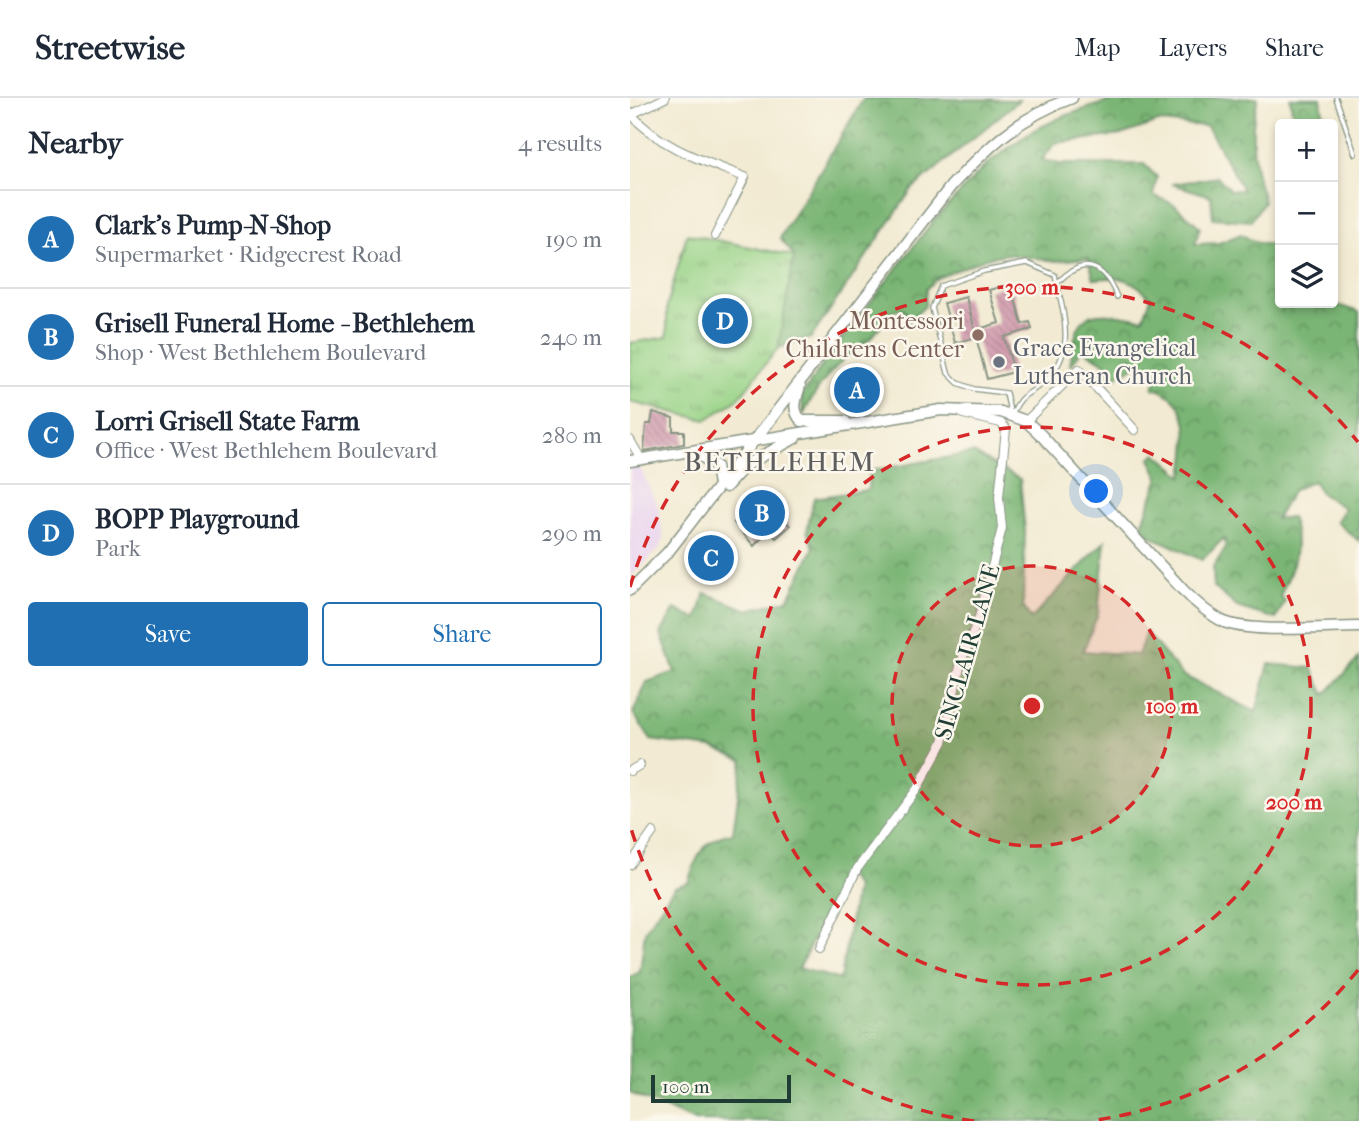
<!DOCTYPE html>
<meta charset="utf-8">
<style>
body{margin:0;font-family:"IM FELL French Canon",serif;background:#f2f2f3;color:#1f2937}
.controls{position:absolute;right:21px;top:21px;display:grid;overflow:hidden;border-radius:7px;box-shadow:0 4px 10px #0003}
.controls button{width:63px;height:63px;display:grid;place-items:center;padding:0;border:0;border-bottom:2px solid #e0e1e3;background:#fff;color:#1f2937;font:35px sans-serif}
.scale{position:absolute;left:21px;bottom:18px;width:140px;box-sizing:border-box;padding-left:7px;border:4px solid #1f3d34;border-top:0;font-size:19px;line-height:24px;white-space:nowrap;color:#1f3d34;-webkit-text-stroke:5px #fbf7ec;paint-order:stroke}
.you{position:absolute;left:467px;top:394px;width:24px;height:24px;margin:-18px;border:5px solid #fff;border-radius:50%;background:#1a73e8;box-shadow:0 0 0 10px #1a73e833}
.badge{display:grid;place-items:center;width:46px;height:46px;border-radius:50%;background:#1f6fb2;color:#fff;font-size:23px;font-weight:700}
.pin{position:absolute;translate:-50% -50%;border:4px solid #fff;box-shadow:0 2px 7px #0006}
.list{margin:0;padding:0;list-style:none}
h2{display:flex;justify-content:space-between;align-items:center;height:91px;margin:0;padding:0 28px;font-size:30px}
h2 small{font-size:23px;font-weight:400;color:#747a83}
.list li{display:grid;grid-template-columns:46px 1fr auto;gap:21px;align-items:center;box-sizing:border-box;height:98px;padding:0 28px;border-top:2px solid #e0e1e3}
.list b{display:block;font-size:26px;white-space:nowrap}
.list p{margin:0;font-size:23px;white-space:nowrap;color:#747a83}
.list em{font-size:23px;font-style:normal;color:#747a83}
.actions{display:flex;gap:14px;padding:21px 28px}
.actions a{flex:1;padding:16px 0;border:2px solid #1f6fb2;border-radius:7px;text-align:center;font-size:24px;color:#1f6fb2}
.actions .main{background:#1f6fb2;color:#fff}
.icon{flex:none;width:38px;height:38px;fill:none;stroke:currentColor;stroke-width:2;stroke-linecap:round;stroke-linejoin:round}
.map{position:relative;flex:none;width:729px;height:1023px;overflow:hidden}
header{display:flex;align-items:center;gap:42px;box-sizing:border-box;height:98px;padding:0 35px;background:#fff;border-bottom:2px solid #e0e1e3}
header strong{font-size:33px}
nav{display:flex;gap:38px;margin-inline-start:auto;font-size:24px}
main{display:flex}
aside{flex:1;background:#fff}
.map>svg:first-child{display:block}
.built{fill:#e8d2ef}
.forest{fill:url(#forest-crowns);stroke:#4c7954;stroke-width:2;fill-rule:evenodd}
.park{fill:url(#park-tufts);stroke:#5c885e;stroke-width:2}
.building{fill:url(#building-back-hatch)}
.lines{fill:none;stroke-linecap:round;stroke-linejoin:round}
.lane-casing{stroke:#889483;stroke-width:6}
.street-casing{stroke:#889483;stroke-width:10}
.secondary-casing{stroke:#889483;stroke-width:13}
.lane{stroke:#fff;stroke-width:3.5}
.street{stroke:#fff;stroke-width:8}
.secondary{stroke:#fff;stroke-width:10}
.ring{fill:none;stroke:#d62828;stroke-width:3.5;stroke-dasharray:12 9}
.education-dot{fill:#8d6e63;stroke:#fbf7ec;stroke-width:2.5}
.worship-dot{fill:#6b7280;stroke:#fbf7ec;stroke-width:2.5}
.labels{text-anchor:middle;dominant-baseline:central;stroke-width:5;stroke-linejoin:round;paint-order:stroke}
.education-label{font-size:24px;fill:#785e54;stroke:#fbf7ec;text-anchor:end}
.worship-label{font-size:24px;fill:#5b616d;stroke:#fbf7ec;text-anchor:start}
.street-label{font-size:24px;fill:#1f3d34;stroke:#fbf7ec}
.quarter-label{font-size:28px;letter-spacing:2px;fill:#5e5e5f;stroke:#fbf7ec}
.centre{fill:#d62828;stroke:#fbf7ec;stroke-width:3.5}
.ring-label{font-size:21px;text-anchor:middle;font-weight:bold;fill:#d62828;stroke:#fbf7ec;stroke-width:5;stroke-linejoin:round;paint-order:stroke}
</style>
<header>
<strong>Streetwise</strong>
<nav><a>Map</a><a>Layers</a><a>Share</a></nav>
</header>
<main>
<aside>
<h2>Nearby<small>4 results</small></h2>
<ul class="list">
<li><span class="badge">A</span><div><b>Clark's Pump-N-Shop</b><p>Supermarket · Ridgecrest Road</p></div><em>190 m</em></li>
<li><span class="badge">B</span><div><b>Grisell Funeral Home - Bethlehem</b><p>Shop · West Bethlehem Boulevard</p></div><em>240 m</em></li>
<li><span class="badge">C</span><div><b>Lorri Grisell State Farm</b><p>Office · West Bethlehem Boulevard</p></div><em>280 m</em></li>
<li><span class="badge">D</span><div><b>BOPP Playground</b><p>Park</p></div><em>290 m</em></li>
</ul>
<div class="actions"><a class="main">Save</a><a>Share</a></div>
</aside>
<div class="map">
<svg width="729" height="1023" viewBox="0 0 729 1023">
<defs>
<pattern id="forest-crowns" width="20" height="18" patternUnits="userSpaceOnUse" patternTransform="scale(1.75)"><rect width="20" height="18" fill="#7ab574"/><path d="M2 6a3 3 0 1 1 6 0M12 15a3 3 0 1 1 6 0" fill="none" stroke="#639460"/></pattern>
<pattern id="park-tufts" width="24" height="20" patternUnits="userSpaceOnUse" patternTransform="scale(1.75)"><rect width="24" height="20" fill="#99d387"/><path d="M3 7l-1-3M5 7V3M7 7l1-3M15 17l-1-3M17 17v-4M19 17l1-3" fill="none" stroke="#7cac6f"/></pattern>
<pattern id="building-back-hatch" width="6" height="6" patternUnits="userSpaceOnUse" patternTransform="scale(1.75)"><rect width="6" height="6" fill="#d29bae"/><path d="M-1 5l2 2M0 0l6 6M5-1l2 2" fill="none" stroke="#aa808e"/></pattern>
</defs>
<rect width="100%" height="100%" fill="#fbf7ec"/>
<filter id="ink" filterUnits="userSpaceOnUse"><feTurbulence type="fractalNoise" baseFrequency=".0143" numOctaves="2"/><feDisplacementMap in="SourceGraphic" scale="14" xChannelSelector="R" yChannelSelector="G"/><feConvolveMatrix kernelMatrix="1 2 1 2 8 2 1 2 1" color-interpolation-filters="sRGB"/></filter>
<filter id="wash" filterUnits="userSpaceOnUse"><feTurbulence type="fractalNoise" baseFrequency=".00686" numOctaves="4" result="noise"/><feDisplacementMap in="SourceGraphic" scale="28" xChannelSelector="R" yChannelSelector="G"/><feGaussianBlur stdDeviation="1.57" result="paint"/><feColorMatrix in="noise" values="0 0 0 0 0 0 0 0 0 0 0 0 0 0 0 0 0 1.4 0 .05"/><feComposite in="paint" operator="in"/></filter>
<g filter="url(#wash)">
<rect width="100%" height="100%" fill="#f2ead2"/>
<path class="built" d="M 9,367 L 29,412 L 33,441 L 29,451 L 0,479 L 0,368 Z"/>
<path class="forest" d="M 234,0 L 389,2 L 282,91 L 181,240 L 148,250 L 164,158 L 150,140 Z
M 489,0 L 628,0 C 618,34 623,69 634,103 L 621,123 L 583,120 L 581,98 L 542,86 L 588,79 L 600,92 L 613,92 L 577,28 L 528,24 L 491,37 L 425,45 L 412,62 L 429,66 L 514,66 L 527,79 L 523,97 L 545,107 L 570,129 L 565,146 L 589,145 L 611,136 C 625,145 634,149 650,144 L 650,205 L 702,205 L 729,214 L 729,443 L 706,424 L 714,410 L 692,396 L 683,383 L 663,392 L 646,421 L 661,419 C 672,448 663,471 650,498 L 655,503 L 646,521 L 607,509 L 584,489 L 583,470 L 596,449 L 594,440 L 572,462 L 510,433 L 529,379 L 520,361 L 526,355 L 553,378 C 558,344 565,301 523,290 L 529,275 L 509,266 L 477,284 L 466,279 L 476,266 L 452,251 L 440,269 C 446,207 461,212 513,221 L 521,200 C 502,180 492,178 464,181 L 458,160 L 426,163 L 376,156 L 356,160 L 307,180 L 296,191 L 295,208 L 279,223 L 273,211 L 256,215 C 247,242 232,245 212,263 C 195,279 183,296 173,317 L 172,297 L 195,263 L 304,122 L 357,66 L 400,34 L 434,18 Z
M 660,0 L 691,0 L 694,26 L 664,26 Z
M 343,355 L 390,381 L 395,433 L 393,508 L 401,521 L 475,443 L 468,516 L 453,553 L 508,557 L 516,534 L 552,577 L 626,614 L 639,566 L 682,570 L 695,597 L 729,560 L 729,1023 L 65,1023 L 0,995 L 0,879 L 10,874 L 15,833 L 44,789 L 58,785 C 65,760 75,739 103,735 L 113,662 L 82,650 L 21,642 L 3,615 L 17,584 L 45,574 L 31,535 L 45,511 L 67,522 L 75,495 L 118,512 L 158,502 L 184,449 L 177,433 L 184,400 L 238,392 L 239,373 ZM 216,775 L 226,789 L 210,882 L 169,870 Z"/>
<path class="park" d="M 57,136 L 164,158 L 148,250 L 107,302 L 76,322 L 0,304 L 0,245 L 37,239 L 37,208 Z"/>
<g id="blocks">
<path class="building" d="M 381,186 L 392,226 L 400,224 L 402,231 L 374,239 L 384,274 L 357,281 L 346,239 L 325,245 L 314,205 L 336,199 L 345,232 L 369,225 L 359,192 Z
M 23,314 L 43,320 L 43,333 L 54,333 L 54,346 L 14,353 L 16,326 L 21,326 Z
M 135,400 L 160,428 L 146,440 L 139,432 L 124,448 L 104,425 Z
M 84,446 L 94,454 L 78,474 L 69,466 Z"/>
</g>
</g>
<g filter="url(#ink)">
<use href="#blocks" fill-opacity="0" stroke="#889483" stroke-width="2"/>
<g class="lines">
<defs>
<path id="lane" d="M 706,0 L 725,56
M 397,165 L 425,177 C 433,214 448,255 414,284 C 395,301 394,291 381,318 L 376,295 L 344,291 L 328,285 L 318,275 L 302,210 L 311,188 L 354,173 Z
M 427,185 C 453,158 473,165 487,199"/>
<path id="street" d="M 1,16 C 30,50 74,63 115,79 L 85,138
M 0,17 L 35,0
M 396,323 L 449,271 L 505,332
M 0,342 L 11,361
M 0,673 L 10,667
M 0,767 L 23,734
M 189,851 L 227,771 L 287,691 L 313,644 L 331,564 L 349,519 L 372,430 L 369,399 L 376,331 L 371,325 L 333,316"/>
<path id="secondary" d="M 170,288 C 166,301 161,313 172,323 L 215,323
M 61,355 L 68,356 L 86,368 L 89,387
M 0,363 L 311,312 L 371,314 L 396,323 L 411,337 L 553,492 C 565,504 577,515 592,523 C 620,536 696,529 729,529
M 96,389 L 116,367 L 165,340
M 0,492 L 38,454 L 321,88 C 359,48 389,19 442,0"/>
</defs>
<use href="#lane" class="lane-casing"/>
<use href="#street" class="street-casing"/>
<use href="#secondary" class="secondary-casing"/>
<use href="#lane" class="lane"/>
<use href="#street" class="street"/>
<use href="#secondary" class="secondary"/>
</g>
</g>
<circle cx="402" cy="608" r="140" fill="#d62828" fill-opacity=".12"/>
<g class="ring">
<circle cx="402" cy="608" r="140"/>
<circle cx="402" cy="608" r="279"/>
<path d="M728 872A419 419 0 0 1 460 1023M344 1023A419 419 0 0 1 0 727M0 489A419 419 0 0 1 728 344"/>
</g>
<circle class="education-dot" cx="348" cy="237" r="7"/>
<circle class="worship-dot" cx="369" cy="264" r="7"/>
<g class="labels">
<g class="education-label">
<text x="334" y="223">Montessori<tspan x="334" dy="28">Childrens Center</tspan></text>
</g>
<g class="worship-label">
<text x="383" y="250">Grace Evangelical<tspan x="383" dy="28">Lutheran Church</tspan></text>
</g>
<g class="street-label">
<text transform="translate(337 554) rotate(-74)">SINCLAIR LANE</text>
</g>
<g class="quarter-label">
<text x="150" y="363">BETHLEHEM</text>
</g>
</g>
<circle cx="402" cy="608" r="10" class="centre"/>
<g class="ring-label">
<text x="402" y="196">300 m</text>
<text x="542" y="615">100 m</text>
<text x="664" y="711">200 m</text>
</g>
</svg>
<div class="controls">
<button>+</button>
<button>−</button>
<button><svg class="icon" aria-label="layers" viewBox="0 0 24 24"><path d="M12 4l9 5-9 5-9-5zM3 14l9 5 9-5"/></svg></button>
</div>
<div class="scale">100 m</div>
<div class="you"></div>
<div class="pin badge" style="left:227px;top:292px">A</div>
<div class="pin badge" style="left:132px;top:415px">B</div>
<div class="pin badge" style="left:81px;top:460px">C</div>
<div class="pin badge" style="left:95px;top:223px">D</div>
</div>
</main>
